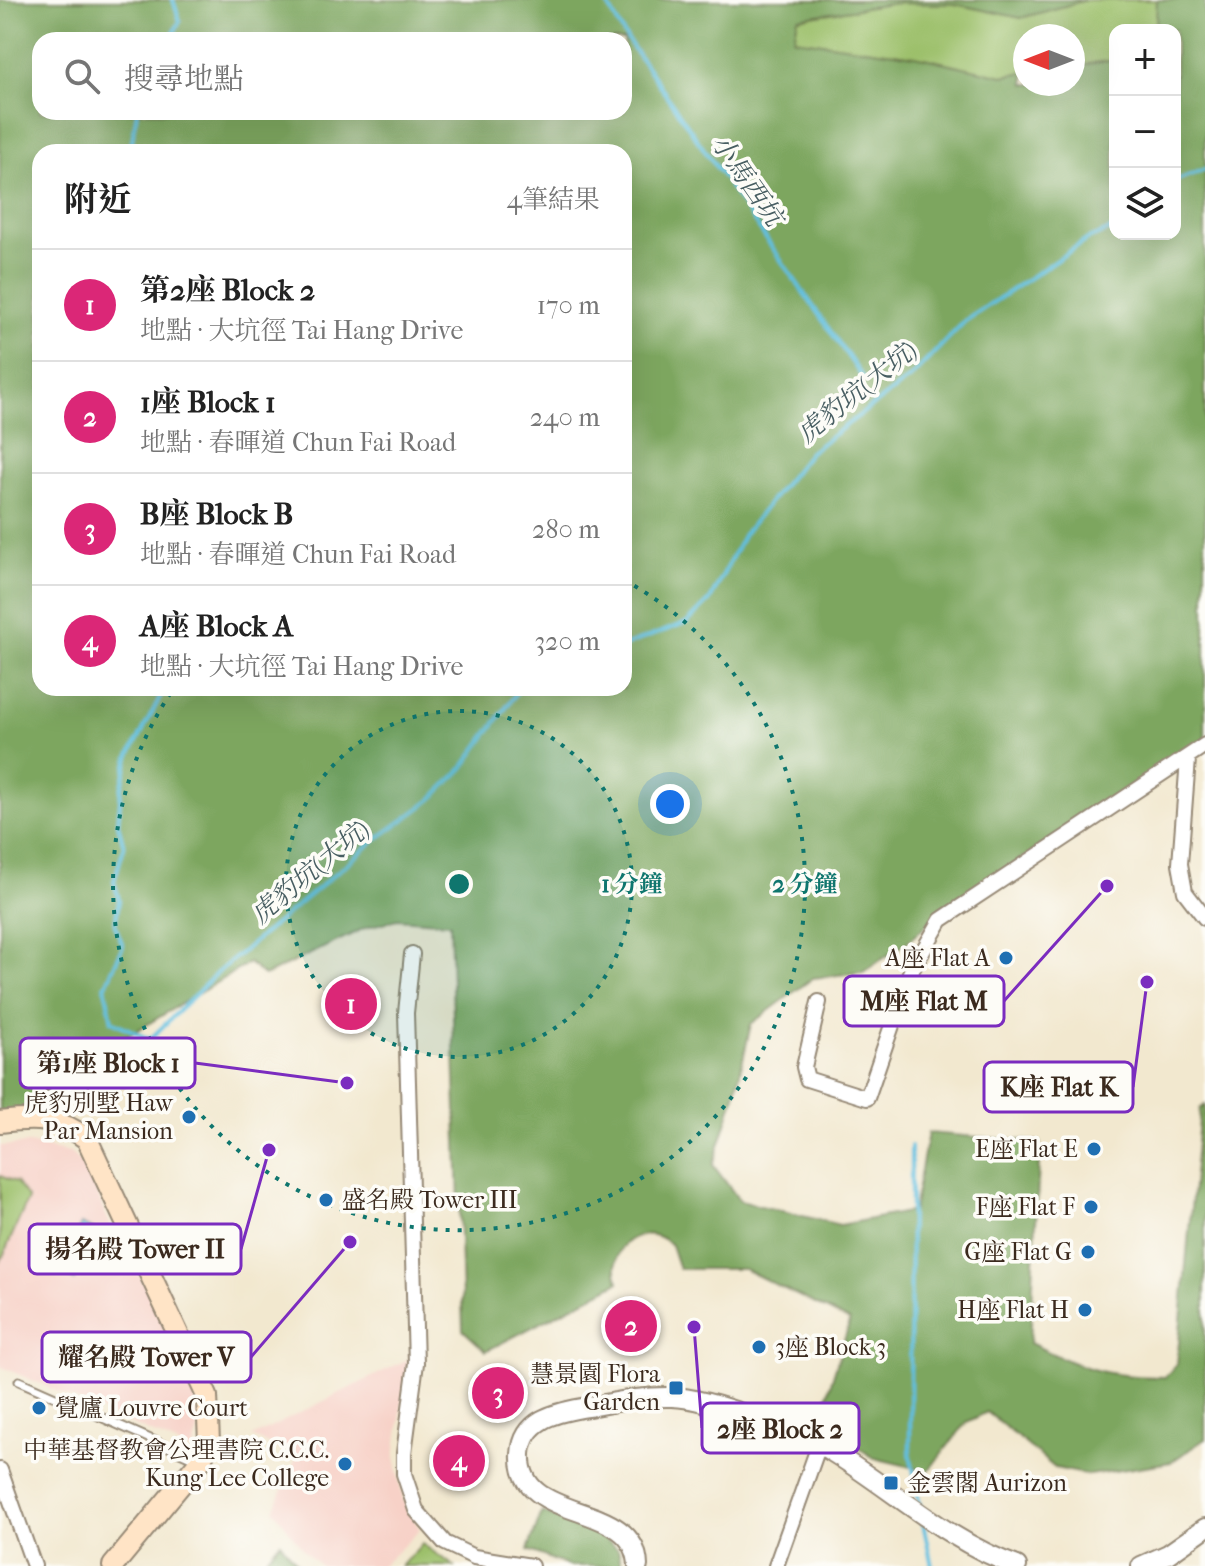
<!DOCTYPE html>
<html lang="zh-TW">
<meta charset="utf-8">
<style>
body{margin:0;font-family:"IM FELL French Canon","Noto Serif TC",serif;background:#f6f6f6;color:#222}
.controls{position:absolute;right:24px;top:24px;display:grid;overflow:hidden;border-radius:16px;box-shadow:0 8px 32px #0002}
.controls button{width:72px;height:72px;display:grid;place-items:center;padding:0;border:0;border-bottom:2px solid #e0e0e0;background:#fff;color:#222;font:40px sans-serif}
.compass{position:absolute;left:1013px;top:24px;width:72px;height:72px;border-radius:50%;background:#fff;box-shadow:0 8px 32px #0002;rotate:270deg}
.you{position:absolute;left:670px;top:804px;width:28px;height:28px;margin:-20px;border:6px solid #fff;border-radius:50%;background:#1a73e8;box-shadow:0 0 0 12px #1a73e833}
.badge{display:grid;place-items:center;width:52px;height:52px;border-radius:50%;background:#db2777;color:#fff;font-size:26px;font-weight:700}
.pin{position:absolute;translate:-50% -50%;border:4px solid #fff;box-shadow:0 2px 8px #0006}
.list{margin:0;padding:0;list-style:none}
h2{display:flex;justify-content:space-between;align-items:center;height:104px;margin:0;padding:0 32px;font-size:34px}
h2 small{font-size:26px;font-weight:400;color:#767676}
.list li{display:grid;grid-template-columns:52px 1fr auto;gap:24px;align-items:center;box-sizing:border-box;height:112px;padding:0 32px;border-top:2px solid #e0e0e0}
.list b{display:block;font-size:30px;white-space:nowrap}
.list p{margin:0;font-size:26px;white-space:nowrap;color:#767676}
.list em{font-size:26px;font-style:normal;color:#767676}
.icon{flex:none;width:44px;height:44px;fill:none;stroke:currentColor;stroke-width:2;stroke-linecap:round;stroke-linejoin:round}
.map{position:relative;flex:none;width:1205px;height:1566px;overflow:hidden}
.search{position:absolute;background:#fff;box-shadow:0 8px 32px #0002;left:32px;top:32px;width:600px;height:88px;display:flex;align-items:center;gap:20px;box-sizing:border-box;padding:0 28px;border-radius:24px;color:#767676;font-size:30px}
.panel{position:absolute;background:#fff;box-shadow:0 8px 32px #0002;left:32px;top:144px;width:600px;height:552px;border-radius:24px}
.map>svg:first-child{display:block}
.built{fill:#f7d1c7}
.green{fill:#9cc06a;stroke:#6c7544;stroke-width:2}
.forest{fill:#7da65e;stroke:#5c683e;stroke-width:2;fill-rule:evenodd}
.water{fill:#61bfdf;stroke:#4e747e;stroke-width:2}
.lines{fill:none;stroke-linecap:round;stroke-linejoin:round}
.stream{stroke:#61bfdf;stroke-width:4}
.service-casing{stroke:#968976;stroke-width:11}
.minor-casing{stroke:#968976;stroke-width:18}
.tertiary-casing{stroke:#968976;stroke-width:22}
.secondary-casing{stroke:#968976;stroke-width:24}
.service{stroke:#fff;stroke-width:7}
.minor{stroke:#fff;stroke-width:14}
.tertiary{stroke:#fff;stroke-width:18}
.secondary{stroke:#ffe4c6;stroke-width:20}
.ring{fill:none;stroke:#0f766e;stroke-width:4;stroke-dasharray:4 8}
.poi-dot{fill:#1f6fb2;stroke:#fdfcf7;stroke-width:3}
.labels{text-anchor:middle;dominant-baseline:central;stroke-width:7;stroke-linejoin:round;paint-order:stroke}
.poi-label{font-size:24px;fill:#3b2a1e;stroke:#fdfcf7;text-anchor:end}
.water-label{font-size:26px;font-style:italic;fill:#485e62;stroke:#fdfcf7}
.centre{fill:#0f766e;stroke:#fdfcf7;stroke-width:4}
.ring-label{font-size:24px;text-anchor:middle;font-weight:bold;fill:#0f766e;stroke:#fdfcf7;stroke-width:7;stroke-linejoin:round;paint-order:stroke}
.leader{fill:none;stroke:#7b2cbf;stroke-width:3}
.callout-dot{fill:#7b2cbf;stroke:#fdfcf7;stroke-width:3}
.callout{fill:#fdfcf7;stroke:#7b2cbf;stroke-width:3}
.callout-label{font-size:26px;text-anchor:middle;font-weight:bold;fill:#3b2a1e}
</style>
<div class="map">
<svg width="1205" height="1566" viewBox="0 0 1205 1566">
<rect width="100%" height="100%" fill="#fdfcf7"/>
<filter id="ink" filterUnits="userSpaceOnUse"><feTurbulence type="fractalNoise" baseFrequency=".0125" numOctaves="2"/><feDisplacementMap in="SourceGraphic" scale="16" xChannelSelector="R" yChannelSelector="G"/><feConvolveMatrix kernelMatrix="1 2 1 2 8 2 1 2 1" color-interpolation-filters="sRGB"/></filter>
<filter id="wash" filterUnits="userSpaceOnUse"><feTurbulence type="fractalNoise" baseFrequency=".006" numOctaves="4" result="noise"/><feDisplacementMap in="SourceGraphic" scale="32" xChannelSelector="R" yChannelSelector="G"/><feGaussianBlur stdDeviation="1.8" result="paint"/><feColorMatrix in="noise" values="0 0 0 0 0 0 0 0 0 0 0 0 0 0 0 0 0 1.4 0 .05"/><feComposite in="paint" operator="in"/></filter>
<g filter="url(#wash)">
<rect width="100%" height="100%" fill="#f2e8cf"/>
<path class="built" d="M 29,1144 L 70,1153 L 90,1171 L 103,1209 L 129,1263 L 144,1282 L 195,1394 L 199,1427 L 192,1451 L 0,1366 L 0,1146 Z
M 408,1359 L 395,1457 L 403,1499 L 420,1530 L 382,1566 L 321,1566 L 305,1552 L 274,1510 L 297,1456 L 252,1437 Z"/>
<path class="green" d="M 1086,0 L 1157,0 L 1156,27 L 1152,30 L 1115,30 L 1115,60 L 1073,66 L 1073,36 L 1025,36 L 1025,72 L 1003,76 L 915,56 L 794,39 L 798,18 L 896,3 L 955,4 L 1021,18 Z
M 0,1176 L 16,1182 L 28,1199 L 0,1263 Z
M 422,1544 L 454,1566 L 401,1566 Z"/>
<path class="forest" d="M 0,0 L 1086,0 L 1021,18 L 955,4 L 896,3 L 798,18 L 794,39 L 915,56 L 1003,76 L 1025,72 L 1025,84 L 1073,84 L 1073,66 L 1115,60 L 1115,234 L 1175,234 L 1175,30 L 1152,30 L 1156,26 L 1157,0 L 1205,0 L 1205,739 L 945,909 L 906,943 L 863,972 L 813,978 L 751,1024 L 735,1095 L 713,1165 L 740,1201 L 840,1225 L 913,1211 L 928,1133 L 1040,1142 L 1030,1343 C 1082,1369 1106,1377 1165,1377 L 1177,1364 L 1200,1109 L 1205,1105 L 1205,1439 L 1171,1462 L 1089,1475 L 1055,1468 L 987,1412 L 967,1422 L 928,1471 L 874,1458 L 826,1426 L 827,1396 L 850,1321 L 744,1269 L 679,1269 L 671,1245 C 644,1218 604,1247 619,1282 L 486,1351 L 463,1330 L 450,923 L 397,919 L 365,928 L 264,976 L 249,963 L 118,1042 L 109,1041 C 72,1082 57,1108 0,1120 ZM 40,40 L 624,40 L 624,112 L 40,112 ZM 40,152 L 624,152 L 624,688 L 40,688 Z
M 542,1512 L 602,1536 L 618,1549 L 622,1566 L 568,1566 L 528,1550 Z
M 280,1542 L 300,1566 L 260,1566 Z"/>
<path class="water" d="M 81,1224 L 98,1232 L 75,1280 L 57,1272 Z"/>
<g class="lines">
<path class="stream" d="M 605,0 L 625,36 L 863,378
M 170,40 L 180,21 L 173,0
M 130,152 L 137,112
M 1175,181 L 1205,169
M 624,646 L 688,622 L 710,600 L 744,534 L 810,452 L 910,378 L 965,321 L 1088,239 L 1115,228
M 149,1039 L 112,1021 L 105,987 L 123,946 L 115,925 L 119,900 L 114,881 L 124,847 L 118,824 L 121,790 L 129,757 L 165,688
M 123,1084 L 139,1050 L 218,972 L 374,841 L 431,800 L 463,768 L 520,688
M 911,1146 L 910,1453 L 920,1506
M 923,1523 L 932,1566"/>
</g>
</g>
<g filter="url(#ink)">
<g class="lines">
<defs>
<path id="service" d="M 40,1118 L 38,1103 L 55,1091 L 92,1081
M 19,1381 L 198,1460"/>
<path id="minor" d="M 1188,759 L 1180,864 L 1185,892 L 1205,918
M 412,954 L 406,1013 L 416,1363 L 404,1453 L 404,1474 L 416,1510 L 445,1543 L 474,1557 L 531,1566
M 819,1002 L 804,1067 L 807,1079 L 867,1098 L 910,973 L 941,920 L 1205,745
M 0,1470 L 34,1566
M 776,1566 L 819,1445"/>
<path id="tertiary" d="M 638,1566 C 636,1497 517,1526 521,1454 C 523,1420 554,1413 582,1408 C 612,1403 642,1396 672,1397 C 709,1398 800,1432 832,1452 C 894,1490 948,1542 1017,1566
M 1141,1566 L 1168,1554 L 1205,1528"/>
<path id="secondary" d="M 0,1122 C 34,1118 59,1117 87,1139 L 207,1396 L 209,1442 L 200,1461 L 113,1566"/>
</defs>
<use href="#service" class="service-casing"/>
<use href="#minor" class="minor-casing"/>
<use href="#tertiary" class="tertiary-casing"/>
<use href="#secondary" class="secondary-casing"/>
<use href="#service" class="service"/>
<use href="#minor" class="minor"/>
<use href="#tertiary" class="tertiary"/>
<use href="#secondary" class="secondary"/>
</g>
</g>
<circle cx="459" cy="884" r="173" fill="#0f766e" fill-opacity=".12"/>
<g class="ring">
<circle cx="459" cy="884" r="173"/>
<path d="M624 580A346 346 0 1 1 174 688"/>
</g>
<g class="poi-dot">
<circle cx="1006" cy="958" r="8"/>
<circle cx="189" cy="1117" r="8"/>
<circle cx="1094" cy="1149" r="8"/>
<circle cx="326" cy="1200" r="8"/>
<circle cx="1091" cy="1207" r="8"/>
<circle cx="1088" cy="1252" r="8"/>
<circle cx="1085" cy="1310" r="8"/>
<circle cx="759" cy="1347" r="8"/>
<rect x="668" y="1380" width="16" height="16" rx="4"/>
<circle cx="39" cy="1408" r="8"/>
<circle cx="345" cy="1464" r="8"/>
<rect x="883" y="1475" width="16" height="16" rx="4"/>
</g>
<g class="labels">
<g class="poi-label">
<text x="990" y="958">A座 Flat A</text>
<text x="173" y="1103">虎豹別墅 Haw<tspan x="173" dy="28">Par Mansion</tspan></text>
<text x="1078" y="1149">E座 Flat E</text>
<text x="342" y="1200" text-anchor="start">盛名殿 Tower III</text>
<text x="1075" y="1207">F座 Flat F</text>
<text x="1072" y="1252">G座 Flat G</text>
<text x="1069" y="1310">H座 Flat H</text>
<text x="775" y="1347" text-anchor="start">3座 Block 3</text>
<text x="660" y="1374">慧景園 Flora<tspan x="660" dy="28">Garden</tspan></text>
<text x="55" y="1408" text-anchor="start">覺廬 Louvre Court</text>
<text x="329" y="1450">中華基督教會公理書院 C.C.C.<tspan x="329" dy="28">Kung Lee College</tspan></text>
<text x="907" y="1483" text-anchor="start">金雲閣 Aurizon</text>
</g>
<g class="water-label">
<text transform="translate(747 180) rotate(55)">小馬西坑</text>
<text transform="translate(857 392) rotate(-39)">虎豹坑(大坑)</text>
<text transform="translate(310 872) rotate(-40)">虎豹坑(大坑)</text>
</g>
</g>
<circle cx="459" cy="884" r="12" class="centre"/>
<g class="ring-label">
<text x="632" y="892">1 分鐘</text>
<text x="805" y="892">2 分鐘</text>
</g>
<path class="leader" d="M1107 886L1004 1001M347 1083L195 1063M1147 982L1133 1087M269 1150L241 1249M350 1242L251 1357M694 1327L702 1428"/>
<g class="callout-dot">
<circle cx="1107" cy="886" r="8"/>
<circle cx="347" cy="1083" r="8"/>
<circle cx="1147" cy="982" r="8"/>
<circle cx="269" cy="1150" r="8"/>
<circle cx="350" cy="1242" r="8"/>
<circle cx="694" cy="1327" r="8"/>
</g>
<g class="callout">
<rect x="844" y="976" width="160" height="50" rx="8"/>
<rect x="20" y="1038" width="175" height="50" rx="8"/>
<rect x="984" y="1062" width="149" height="50" rx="8"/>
<rect x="29" y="1224" width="212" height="50" rx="8"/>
<rect x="42" y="1332" width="209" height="50" rx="8"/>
<rect x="702" y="1403" width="157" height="50" rx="8"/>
</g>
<g class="callout-label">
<text x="924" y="1010">M座 Flat M</text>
<text x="108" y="1072">第1座 Block 1</text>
<text x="1059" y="1096">K座 Flat K</text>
<text x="135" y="1258">揚名殿 Tower II</text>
<text x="146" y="1366">耀名殿 Tower V</text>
<text x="780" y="1438">2座 Block 2</text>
</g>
</svg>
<div class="controls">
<button>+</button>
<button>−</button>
<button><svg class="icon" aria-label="layers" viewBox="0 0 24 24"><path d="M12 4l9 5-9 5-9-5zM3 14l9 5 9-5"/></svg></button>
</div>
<svg class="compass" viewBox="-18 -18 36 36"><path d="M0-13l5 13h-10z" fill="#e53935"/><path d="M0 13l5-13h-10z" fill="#767676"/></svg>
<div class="you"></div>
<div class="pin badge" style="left:351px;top:1004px">1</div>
<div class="pin badge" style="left:631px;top:1326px">2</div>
<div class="pin badge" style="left:498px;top:1393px">3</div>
<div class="pin badge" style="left:459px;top:1461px">4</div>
<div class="search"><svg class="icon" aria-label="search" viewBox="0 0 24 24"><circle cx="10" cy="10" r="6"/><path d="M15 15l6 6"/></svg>搜尋地點</div>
<section class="panel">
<h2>附近<small>4筆結果</small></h2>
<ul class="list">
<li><span class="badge">1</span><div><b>第2座 Block 2</b><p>地點 · 大坑徑 Tai Hang Drive</p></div><em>170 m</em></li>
<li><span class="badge">2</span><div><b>1座 Block 1</b><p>地點 · 春暉道 Chun Fai Road</p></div><em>240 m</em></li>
<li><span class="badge">3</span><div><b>B座 Block B</b><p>地點 · 春暉道 Chun Fai Road</p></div><em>280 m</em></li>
<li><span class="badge">4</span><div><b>A座 Block A</b><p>地點 · 大坑徑 Tai Hang Drive</p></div><em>320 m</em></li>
</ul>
</section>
</div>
